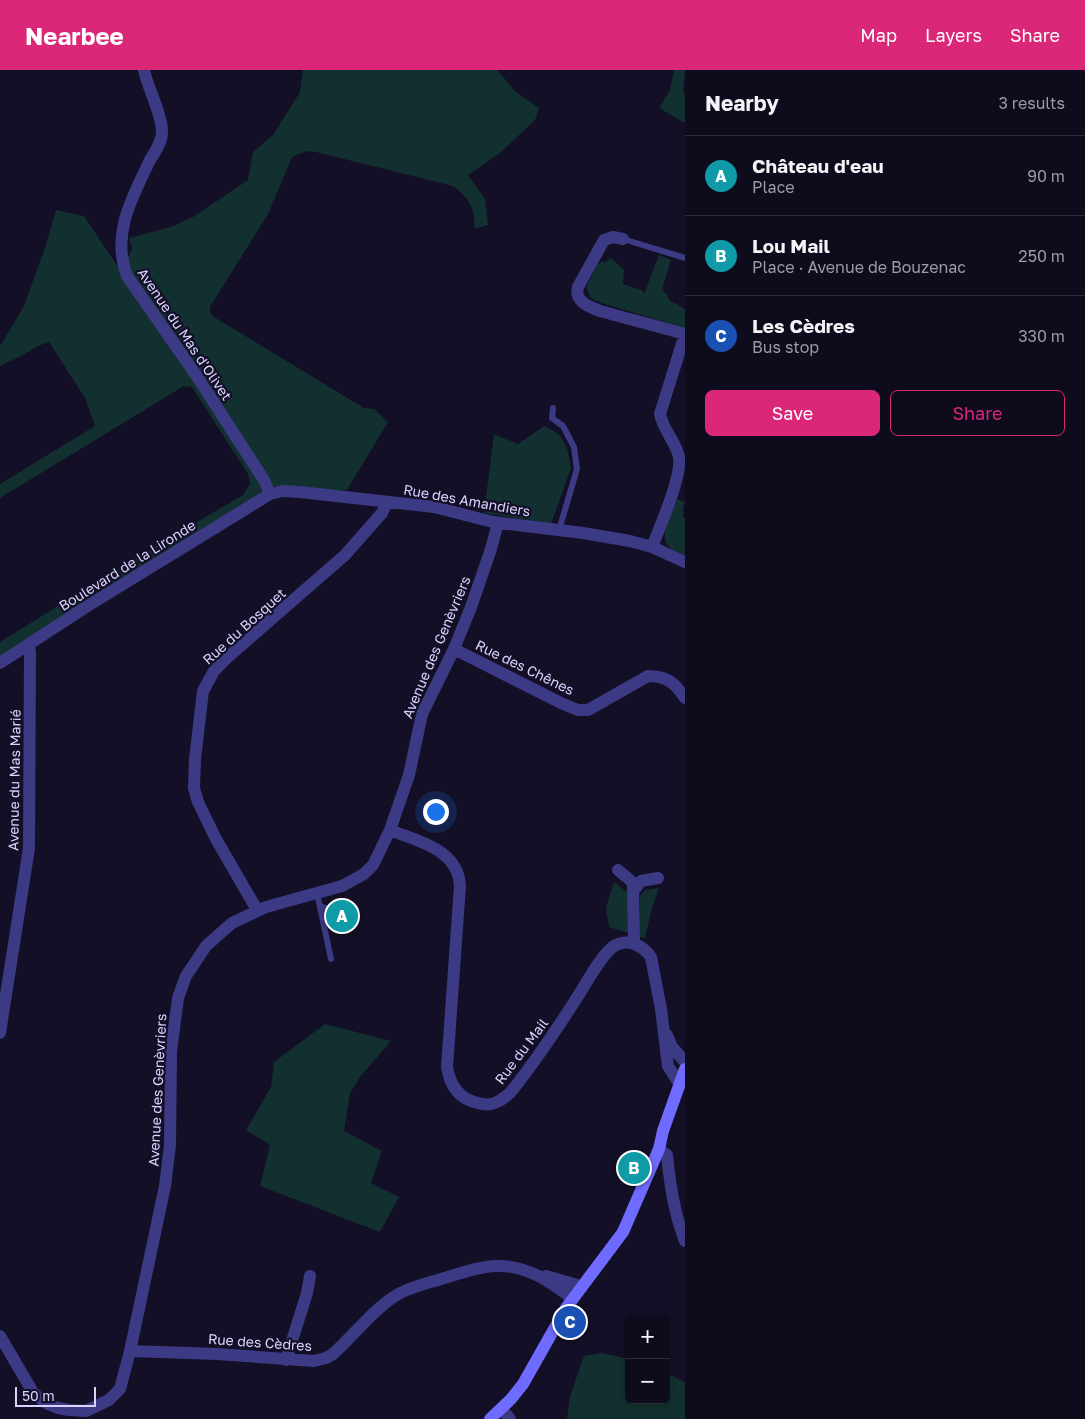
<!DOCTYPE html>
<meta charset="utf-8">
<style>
body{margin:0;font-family:"Golos Text",sans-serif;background:#171425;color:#f1f3f6}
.controls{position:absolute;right:15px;bottom:15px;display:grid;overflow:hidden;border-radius:8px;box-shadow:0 2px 8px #0003}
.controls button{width:45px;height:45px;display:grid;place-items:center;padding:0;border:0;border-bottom:1px solid #2e2b3b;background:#0e0b1c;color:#f1f3f6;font:25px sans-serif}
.scale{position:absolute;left:15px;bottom:12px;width:81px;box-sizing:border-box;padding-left:5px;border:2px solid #d9d4ff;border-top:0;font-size:14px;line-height:18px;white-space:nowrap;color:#d9d4ff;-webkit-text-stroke:4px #130f26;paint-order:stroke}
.you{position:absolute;left:435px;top:741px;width:18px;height:18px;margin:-12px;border:4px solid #fff;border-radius:50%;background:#1a73e8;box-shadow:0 0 0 8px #1a73e833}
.badge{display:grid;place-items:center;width:32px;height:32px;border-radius:50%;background:#db2777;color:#fff;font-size:16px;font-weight:700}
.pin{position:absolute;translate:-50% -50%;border:2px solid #fff;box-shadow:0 1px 5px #0006}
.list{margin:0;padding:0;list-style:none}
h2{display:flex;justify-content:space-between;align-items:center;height:65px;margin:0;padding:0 20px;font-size:21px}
h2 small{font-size:16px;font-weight:400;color:#9b9ba3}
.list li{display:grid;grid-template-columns:32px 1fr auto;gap:15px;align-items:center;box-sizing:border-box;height:80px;padding:0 20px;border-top:1px solid #2e2b3b}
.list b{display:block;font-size:19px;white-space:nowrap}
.list p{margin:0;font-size:16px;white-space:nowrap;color:#9b9ba3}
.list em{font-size:16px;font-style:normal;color:#9b9ba3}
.actions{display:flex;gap:10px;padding:15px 20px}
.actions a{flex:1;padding:11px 0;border:1px solid #db2777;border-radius:8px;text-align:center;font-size:18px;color:#db2777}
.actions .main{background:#db2777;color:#fff}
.map{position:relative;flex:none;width:685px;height:1349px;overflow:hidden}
header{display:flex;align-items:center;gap:30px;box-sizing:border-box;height:70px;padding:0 25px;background:#db2777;color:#fff}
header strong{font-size:24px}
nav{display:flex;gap:28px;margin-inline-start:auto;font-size:18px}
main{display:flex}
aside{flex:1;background:#0e0b1c}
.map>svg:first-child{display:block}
.green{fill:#12302f}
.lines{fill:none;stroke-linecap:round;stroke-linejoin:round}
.lane{stroke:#3d3a85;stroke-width:6}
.street{stroke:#3d3a85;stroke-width:12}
.secondary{stroke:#6f6bff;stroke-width:12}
.labels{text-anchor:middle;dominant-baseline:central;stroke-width:4.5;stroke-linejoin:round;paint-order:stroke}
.street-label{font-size:14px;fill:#d9d4ff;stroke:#130f26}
</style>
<header>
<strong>Nearbee</strong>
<nav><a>Map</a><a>Layers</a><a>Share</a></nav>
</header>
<main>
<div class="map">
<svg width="685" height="1349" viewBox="0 0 685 1349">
<rect width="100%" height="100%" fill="#130f26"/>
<path class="green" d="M 303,0 L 497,0 L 516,22 L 539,38 L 535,50 L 500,83 L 468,105 L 485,129 L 488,155 L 475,159 C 474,137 471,130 453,116 L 316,82 L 307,81 L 292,87 L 268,144 L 210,237 L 210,243 L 214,247 L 364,338 L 374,339 L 388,352 L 347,420 L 332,421 L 272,416 L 145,229 L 126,191 L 132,179 L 129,168 L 171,157 L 193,147 L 248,110 L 253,82 L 273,65 L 300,22 Z
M 674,0 L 685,0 L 683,22 L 685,24 L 685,53 L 659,38 L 670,20 Z
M 56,140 L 84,146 L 250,394 L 262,420 L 261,424 L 0,588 L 0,572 L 127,493 L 243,425 L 250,414 L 248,404 L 192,317 L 184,316 L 0,428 L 0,414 L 95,356 L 85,328 L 49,272 C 40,274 32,280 23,285 C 16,289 8,291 0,296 L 0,276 L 24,236 L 46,175 Z
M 659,185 L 671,190 L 662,220 L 667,224 L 669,230 L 685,239 L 685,258 L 601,233 L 597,230 L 596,231 L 591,228 L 586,218 L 597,195 L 603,191 L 604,193 L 611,188 L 624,200 L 623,214 L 643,221 L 644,224 Z
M 544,356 L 559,364 L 567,378 L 571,398 L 551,454 L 484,443 L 494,364 L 518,374 Z
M 677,429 L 685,432 L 682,440 L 684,442 L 682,447 L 685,448 L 685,485 C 680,483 674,481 670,478 C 657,466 672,442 677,429 Z
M 614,812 L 628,823 L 628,863 L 609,857 L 606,838 Z
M 659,818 L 652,837 L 645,868 L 639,867 L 640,826 L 645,820 Z
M 325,954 L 391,971 L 360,1007 L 350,1023 L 344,1061 L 382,1081 L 371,1113 L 399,1127 L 380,1162 L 260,1116 L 270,1075 L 246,1060 L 271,1017 L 274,992 Z
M 602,1283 L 629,1289 L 629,1330 L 666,1330 L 666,1303 L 685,1312 L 685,1349 L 567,1349 L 570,1326 L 584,1286 Z"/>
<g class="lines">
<path class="lane" d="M 623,169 L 685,188
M 553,338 L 552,348 L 563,356 L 574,377 L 577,399 L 559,460
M 317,823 L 331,889
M 320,836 L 337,842"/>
<path class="street" d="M 144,0 C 148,19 162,44 162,62 C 162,72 155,82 150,90 C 132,128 111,164 127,206 L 196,305 L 264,410 L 270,424
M 623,169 L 613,167 L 604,170 L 578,217 C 574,231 589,237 600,241 L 685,264 L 660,344 C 663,360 676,372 679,387 C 682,407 660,456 652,477
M 454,579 L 563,634 L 578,640 L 588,640 L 648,606 C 667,606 675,613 685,628
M 0,593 L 86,537 L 270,424 L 283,421 L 300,422 L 434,437 L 493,452 L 583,463 L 630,471 L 652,477 L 685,492
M 390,760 C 419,772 458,779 460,816 L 447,997 C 450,1016 459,1029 478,1033 C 484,1035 491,1035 497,1032 C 502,1030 506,1026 510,1023 C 535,992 557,959 578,926 C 587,912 601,885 614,876 C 628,868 642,875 651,887 L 661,939 L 668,996 L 677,1010 L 685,1013
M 618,800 L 630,810 L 633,814 L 634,873
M 634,820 L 641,811 L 658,808
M 257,840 L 216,769 L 198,732 L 194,718 L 195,689 L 203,621 L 214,601 L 228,587 L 345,485 L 382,443 L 387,432
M 0,963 L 29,778 L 30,581 L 27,576
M 667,965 L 672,977 L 685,992
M 659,1079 L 667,1085 C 670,1114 674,1143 685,1171
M 546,1206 L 581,1216
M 0,1266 L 34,1324 L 48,1334 L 58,1338 L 69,1340 L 86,1341 L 109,1330 L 120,1319 L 130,1281 L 165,1116 L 170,1075 L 171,982 L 178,928 L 186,906 L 206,876 L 232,853 L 266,837 L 342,816 L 364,804 L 373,795 L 390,760 L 409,705 L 422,644 L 454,579 L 471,537 L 491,479 L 498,453
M 130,1281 L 217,1284 L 314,1291 L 326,1288 L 333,1284 C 353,1266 373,1240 395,1226 C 409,1217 425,1214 441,1209 C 481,1197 505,1187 544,1209 C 554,1215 564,1221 572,1229
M 286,1290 L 307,1223 L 310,1206
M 502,1339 L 510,1349"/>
<path class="secondary" d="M 490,1349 L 511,1329 L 523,1314 L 566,1238 L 623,1162 L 659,1079 L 663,1061 L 685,999"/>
</g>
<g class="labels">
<g class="street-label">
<text transform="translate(185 264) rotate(56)">Avenue du Mas d'Olivet</text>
<text transform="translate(467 430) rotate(10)">Rue des Amandiers</text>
<text transform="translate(127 495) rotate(-32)">Boulevard de la Lironde</text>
<text transform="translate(244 556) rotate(-42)">Rue du Bosquet</text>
<text transform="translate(436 577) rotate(-67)">Avenue des Genèvriers</text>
<text transform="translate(525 597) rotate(26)">Rue des Chênes</text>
<text transform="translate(14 710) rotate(-89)">Avenue du Mas Marié</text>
<text transform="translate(521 981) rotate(-53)">Rue du Mail</text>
<text transform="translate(157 1020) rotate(-87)">Avenue des Genèvriers</text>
<text transform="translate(260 1272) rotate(4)">Rue des Cèdres</text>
</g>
</g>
</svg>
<div class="controls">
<button>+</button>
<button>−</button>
</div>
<div class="scale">50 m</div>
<div class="you"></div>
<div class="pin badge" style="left:342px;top:846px;background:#0f9aa8">A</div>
<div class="pin badge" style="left:634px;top:1098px;background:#0f9aa8">B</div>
<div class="pin badge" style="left:570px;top:1252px;background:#1a4fb4">C</div>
</div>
<aside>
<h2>Nearby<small>3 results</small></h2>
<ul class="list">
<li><span class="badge" style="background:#0f9aa8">A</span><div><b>Château d'eau</b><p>Place</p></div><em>90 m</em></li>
<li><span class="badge" style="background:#0f9aa8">B</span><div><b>Lou Mail</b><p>Place · Avenue de Bouzenac</p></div><em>250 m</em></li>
<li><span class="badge" style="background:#1a4fb4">C</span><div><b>Les Cèdres</b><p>Bus stop</p></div><em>330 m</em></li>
</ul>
<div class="actions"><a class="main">Save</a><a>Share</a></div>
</aside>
</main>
